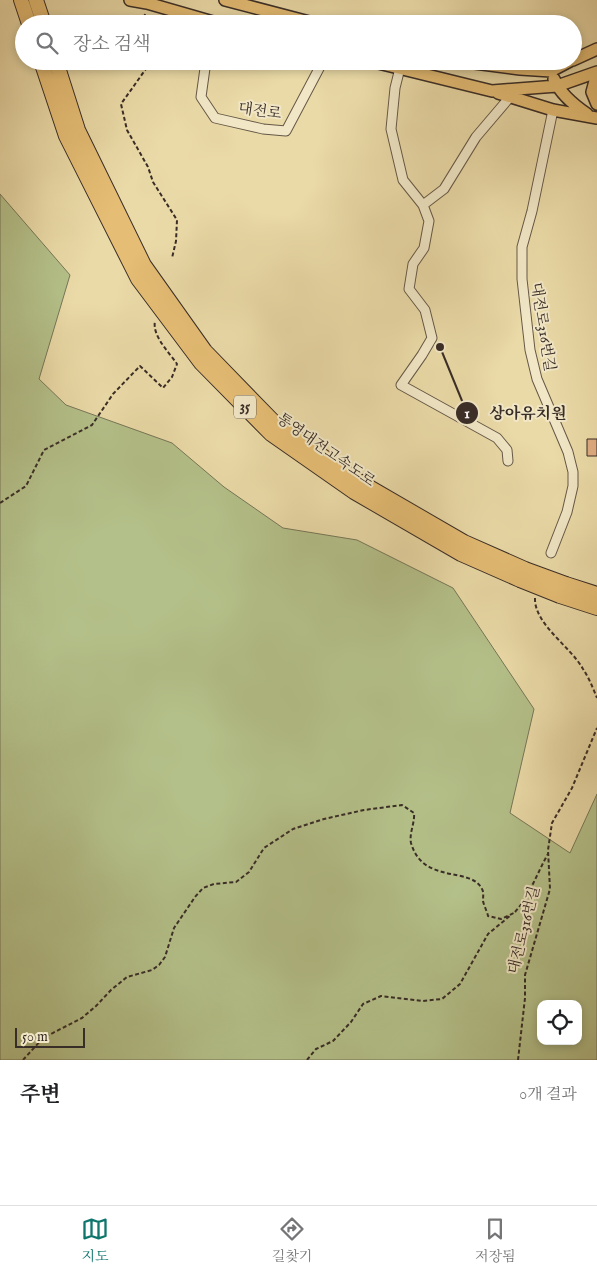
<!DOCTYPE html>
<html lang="ko">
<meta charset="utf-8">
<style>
body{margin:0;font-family:"IM FELL English","Noto Serif KR",serif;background:#f6f6f6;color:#202124}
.controls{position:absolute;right:15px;bottom:15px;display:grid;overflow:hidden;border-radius:10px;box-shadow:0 2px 8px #0003}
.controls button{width:45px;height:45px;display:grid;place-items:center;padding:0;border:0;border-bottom:1px solid #e0e0e0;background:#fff;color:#202124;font:25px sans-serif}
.scale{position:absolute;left:15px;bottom:12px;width:70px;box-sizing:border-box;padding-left:5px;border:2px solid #392d27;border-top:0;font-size:14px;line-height:18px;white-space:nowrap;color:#392d27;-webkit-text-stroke:4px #f1e7c6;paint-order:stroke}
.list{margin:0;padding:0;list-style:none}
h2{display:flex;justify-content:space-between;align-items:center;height:65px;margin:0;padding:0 20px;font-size:21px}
h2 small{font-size:16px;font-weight:400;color:#757577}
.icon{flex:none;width:28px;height:28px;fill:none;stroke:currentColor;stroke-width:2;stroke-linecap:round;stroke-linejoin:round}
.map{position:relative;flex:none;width:597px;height:1060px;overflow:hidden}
.search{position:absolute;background:#fff;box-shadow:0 2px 8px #0003;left:15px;right:15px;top:15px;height:55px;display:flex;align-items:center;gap:12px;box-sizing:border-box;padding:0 18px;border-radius:28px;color:#757577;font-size:19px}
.sheet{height:145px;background:#fff}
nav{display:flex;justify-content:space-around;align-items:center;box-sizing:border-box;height:70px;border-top:1px solid #e0e0e0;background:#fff;font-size:14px;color:#757577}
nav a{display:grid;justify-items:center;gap:2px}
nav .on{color:#0f766e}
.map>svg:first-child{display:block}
.green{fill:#b4c089;stroke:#767658;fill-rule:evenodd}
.building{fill:#e0ae83;stroke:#392d27}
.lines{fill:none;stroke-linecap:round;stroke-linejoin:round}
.minor-casing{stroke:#655847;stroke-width:11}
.major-casing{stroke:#392d27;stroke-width:14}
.highway-casing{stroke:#392d27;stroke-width:16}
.path{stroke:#392d27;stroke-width:2;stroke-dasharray:4 2.5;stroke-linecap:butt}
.minor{stroke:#f1e7c6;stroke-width:9}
.major{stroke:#e5bd74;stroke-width:11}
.highway{stroke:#e5bd74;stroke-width:14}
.highway-bridge-casing{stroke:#392d27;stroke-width:16;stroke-linecap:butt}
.highway-bridge{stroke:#e5bd74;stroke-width:14}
.labels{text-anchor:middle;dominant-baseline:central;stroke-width:4;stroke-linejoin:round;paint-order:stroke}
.shield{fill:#f1e7c6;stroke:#706557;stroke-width:1}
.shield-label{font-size:14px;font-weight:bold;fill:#392d27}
.street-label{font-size:15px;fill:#392d27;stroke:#f1e7c6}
.leader{fill:none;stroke:#392d27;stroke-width:2}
.callout-dot{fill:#392d27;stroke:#f1e7c6;stroke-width:2}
.mark-label{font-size:15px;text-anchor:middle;font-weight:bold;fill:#fff}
.callout-label{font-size:16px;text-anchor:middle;font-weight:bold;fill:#392d27;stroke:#f1e7c6;stroke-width:4;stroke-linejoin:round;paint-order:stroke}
</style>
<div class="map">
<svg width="597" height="1060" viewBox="0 0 597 1060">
<rect width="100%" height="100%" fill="#eadaa7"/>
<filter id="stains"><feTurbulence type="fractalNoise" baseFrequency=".004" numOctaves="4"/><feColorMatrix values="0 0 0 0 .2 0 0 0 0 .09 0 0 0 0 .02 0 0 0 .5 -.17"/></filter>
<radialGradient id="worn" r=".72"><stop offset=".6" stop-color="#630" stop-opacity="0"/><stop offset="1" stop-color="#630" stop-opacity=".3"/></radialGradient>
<path class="green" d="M 0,194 L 70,275 L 39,379 L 66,405 L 172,443 L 224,487 L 283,528 L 357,540 L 453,588 L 534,709 L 510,813 L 570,853 L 597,794 L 597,1060 L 0,1060 ZM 541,1004 L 578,1004 L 578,1041 L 541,1041 Z"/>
<path class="building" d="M 587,439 L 597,439 L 597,456 L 587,456 Z"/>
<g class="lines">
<defs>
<path id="minor" d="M 206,61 L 201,97 L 215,118 L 263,129 L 286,131 L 323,61
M 400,68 L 395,88 L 391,129 L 403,180 L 423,205 L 429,221 L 424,248 L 413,264 L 409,289 L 425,310 L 432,338 L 422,355 L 401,385 L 497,438 L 507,450 L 508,461
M 423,205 L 444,189 L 476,137 L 510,97
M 551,553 L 567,512 L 573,486 L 573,472 L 568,452 L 537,379 L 530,350 L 522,279 L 522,247 L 532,211 L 553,110"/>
<path id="major" d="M 130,0 L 147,3 L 220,24
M 225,0 L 317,24
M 573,60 L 597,49
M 370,61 L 492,91 L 557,86 L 597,72
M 459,61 L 520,69 L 551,71 L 570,61
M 554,79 C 560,94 574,105 587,114
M 597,79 L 595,81 L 592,92 L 597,104
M 498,93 L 553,110 L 597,118"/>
<path id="highway" d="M 21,0 L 29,24
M 36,0 L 44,24
M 41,61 L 66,136 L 138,279 L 201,363 L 271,434 L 354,492 L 461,554 L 520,580
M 56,61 L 78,130 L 144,265 L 205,351 L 274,422 L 357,480 L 464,542 L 525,569
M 566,584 L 597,594
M 560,596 L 597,608"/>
</defs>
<use href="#minor" class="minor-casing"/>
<use href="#major" class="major-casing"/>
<use href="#highway" class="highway-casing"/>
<path class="path" d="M 143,24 L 145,14
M 147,61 L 148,66 L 121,104 L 127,130 L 148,167 L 153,182 L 177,220 L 176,241 L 172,258
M 0,503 L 26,486 L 44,450 L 92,425 L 113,394 L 140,366 L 163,388 L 172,377 L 177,364 C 169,352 152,336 155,321
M 535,598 C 534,624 571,647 583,669 C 589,678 593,688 597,698
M 515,912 C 530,895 537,873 548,854
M 23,1060 L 43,1038 L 82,1018 L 96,1006 L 111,990 L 127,977 L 152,970 L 159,965 L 165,957 L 174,928 L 195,897 L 203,888 L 214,884 L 236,882 L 249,872 L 264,848 L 293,829 L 324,819 L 364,810 L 402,805 L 414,813 C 415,823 409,833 411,843 C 423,885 471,866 482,889 C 484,892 483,897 483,901 C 484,906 487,911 488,916 L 501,919 L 516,912
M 307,1060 L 316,1049 L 333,1041 L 351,1022 L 363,1004 L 381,996 L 422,1001 L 442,999 L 460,984 L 488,934 L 511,915
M 518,1060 L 525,998 L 525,975 L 550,889 L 548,850 L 552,823 L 572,788 L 597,728"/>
<use href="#minor" class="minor"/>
<use href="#major" class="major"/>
<use href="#highway" class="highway"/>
<defs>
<path id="highway-bridge" d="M 525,569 L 566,584
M 520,580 L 560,596"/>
</defs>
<use href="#highway-bridge" class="highway-bridge-casing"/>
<use href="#highway-bridge" class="highway-bridge"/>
</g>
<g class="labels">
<rect class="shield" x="234" y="395.5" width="22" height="23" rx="4"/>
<g class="shield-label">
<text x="245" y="407">35</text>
</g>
<g class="street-label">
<text transform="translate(260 111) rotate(8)">대전로</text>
<text transform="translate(543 327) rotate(81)">대전로316번길</text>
<text transform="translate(326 450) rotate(35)">통영대전고속도로</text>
<text transform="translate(524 930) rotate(-76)">대전로316번길</text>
</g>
</g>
<path class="leader" d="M440 347L467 413"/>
<g class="callout-dot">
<circle cx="440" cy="347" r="5"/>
<circle cx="467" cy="413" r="12"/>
</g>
<g class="mark-label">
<text x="467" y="418">1</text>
</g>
<g class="callout-label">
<text x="528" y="419">상아유치원</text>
</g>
<rect width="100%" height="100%" filter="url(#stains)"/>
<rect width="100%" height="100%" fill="url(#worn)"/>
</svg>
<div class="controls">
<button><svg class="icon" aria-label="locate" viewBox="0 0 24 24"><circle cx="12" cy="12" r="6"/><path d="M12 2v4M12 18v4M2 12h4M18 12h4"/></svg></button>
</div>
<div class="scale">50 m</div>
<div class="search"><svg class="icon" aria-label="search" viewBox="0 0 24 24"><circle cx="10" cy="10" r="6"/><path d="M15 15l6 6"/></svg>장소 검색</div>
</div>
<section class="sheet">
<h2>주변<small>0개 결과</small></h2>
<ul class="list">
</ul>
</section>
<nav>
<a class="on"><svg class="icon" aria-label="map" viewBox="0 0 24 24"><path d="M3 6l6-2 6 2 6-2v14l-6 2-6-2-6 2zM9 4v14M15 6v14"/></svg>지도</a>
<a><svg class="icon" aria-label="directions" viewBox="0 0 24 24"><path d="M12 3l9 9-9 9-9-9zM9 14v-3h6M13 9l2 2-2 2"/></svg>길찾기</a>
<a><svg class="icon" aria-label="saved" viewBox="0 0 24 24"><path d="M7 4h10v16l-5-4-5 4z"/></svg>저장됨</a>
</nav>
